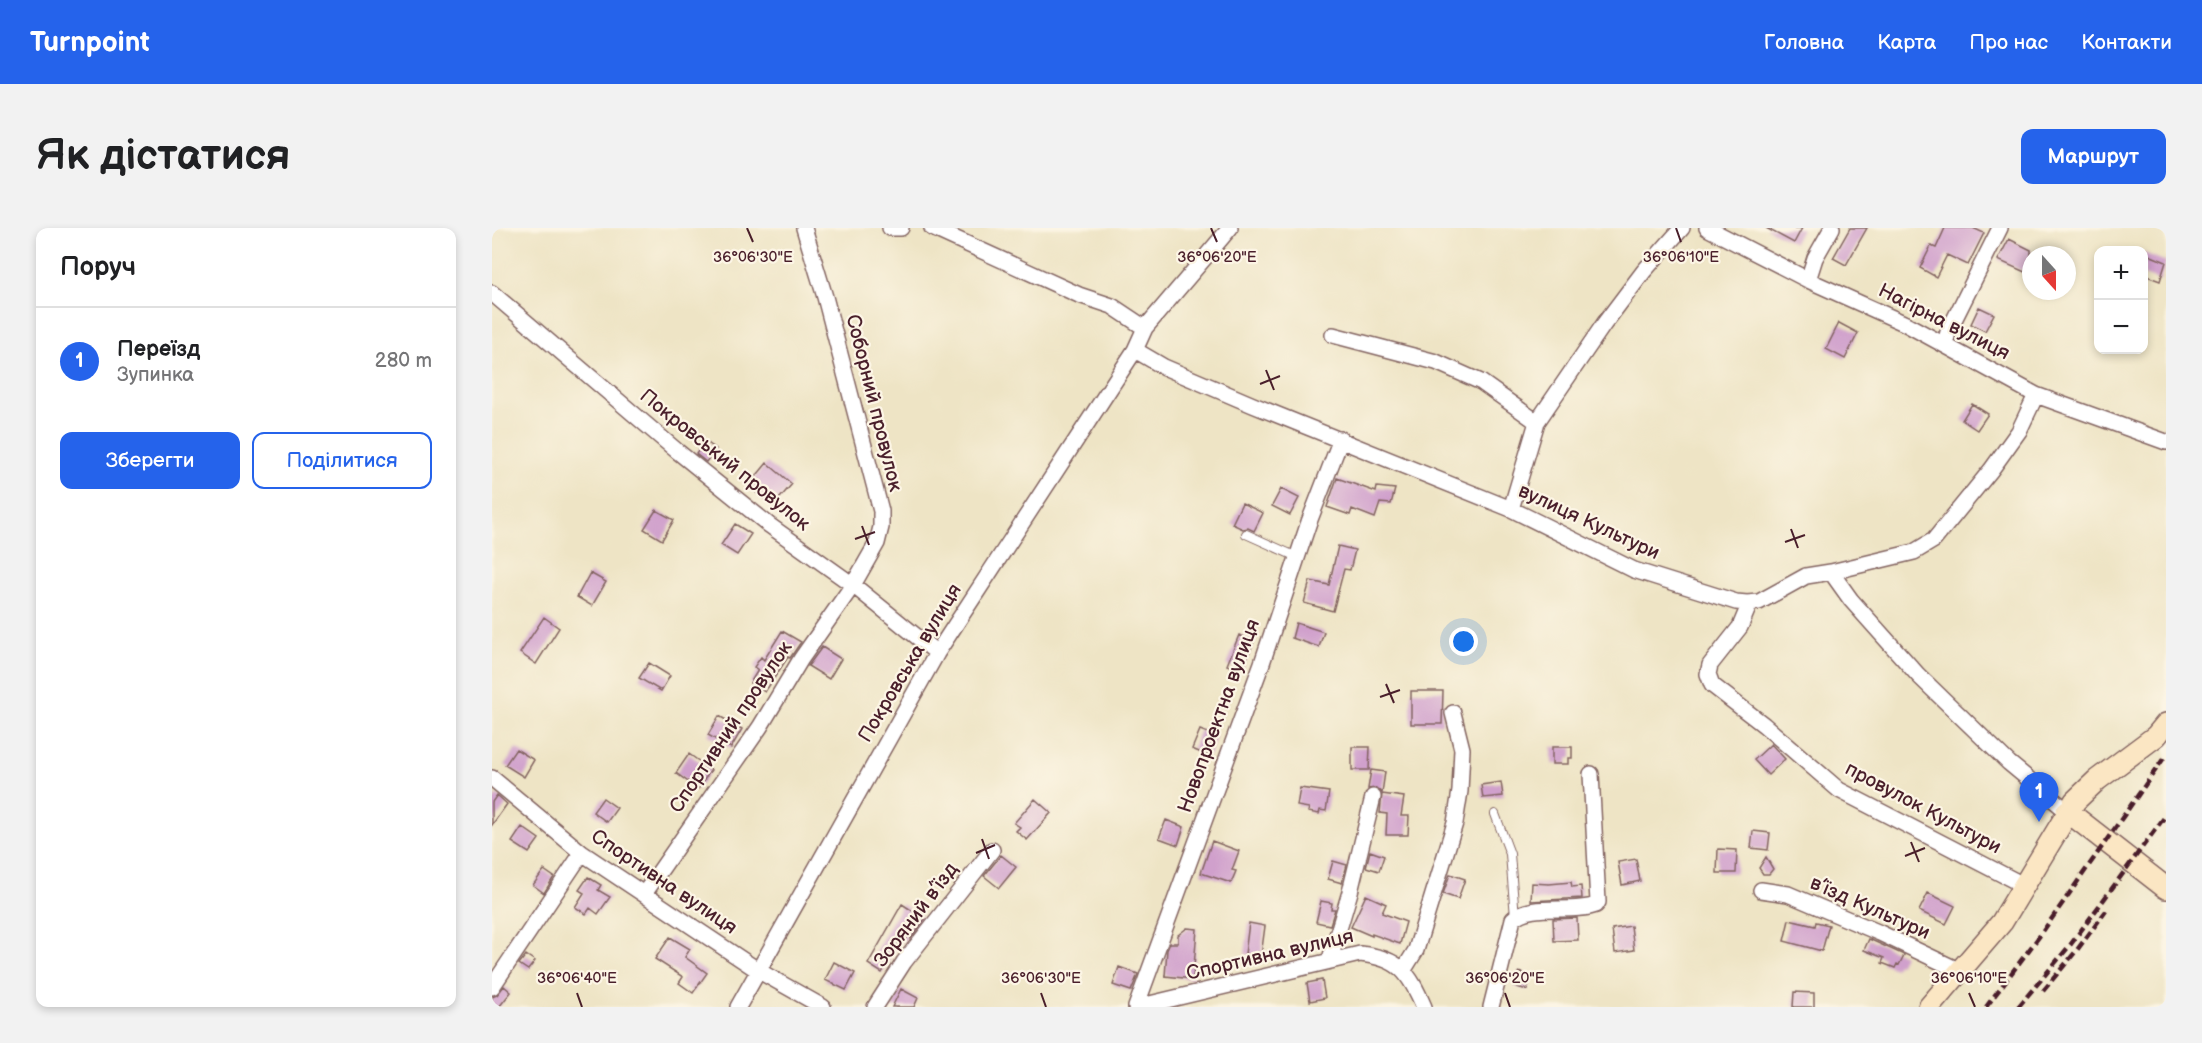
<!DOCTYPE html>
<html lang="uk">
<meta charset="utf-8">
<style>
body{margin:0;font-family:"Balsamiq Sans",sans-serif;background:#f2f2f2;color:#202124}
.controls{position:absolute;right:18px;top:18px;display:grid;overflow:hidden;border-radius:12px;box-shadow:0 3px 9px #0003}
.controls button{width:54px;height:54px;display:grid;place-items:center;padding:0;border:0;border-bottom:2px solid #e0e0e0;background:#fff;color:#202124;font:30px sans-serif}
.compass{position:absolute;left:1530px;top:18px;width:54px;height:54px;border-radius:50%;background:#fff;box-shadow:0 3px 9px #0003;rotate:159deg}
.you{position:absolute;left:972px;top:414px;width:21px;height:21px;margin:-15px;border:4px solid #fff;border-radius:50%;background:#1a73e8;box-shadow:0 0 0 9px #1a73e833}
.badge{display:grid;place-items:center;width:39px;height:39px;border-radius:50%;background:#2563eb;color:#fff;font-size:20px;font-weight:700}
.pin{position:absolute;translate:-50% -50px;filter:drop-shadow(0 2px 3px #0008)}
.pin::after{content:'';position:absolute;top:32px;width:21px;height:18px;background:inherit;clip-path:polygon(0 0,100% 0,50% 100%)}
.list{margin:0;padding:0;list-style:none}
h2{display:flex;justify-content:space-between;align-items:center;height:78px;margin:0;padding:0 24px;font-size:26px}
h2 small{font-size:20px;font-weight:400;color:#757577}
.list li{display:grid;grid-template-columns:39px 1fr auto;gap:18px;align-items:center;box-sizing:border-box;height:108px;padding:0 24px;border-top:2px solid #e0e0e0}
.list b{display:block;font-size:22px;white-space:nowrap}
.list p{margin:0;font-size:20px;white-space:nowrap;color:#757577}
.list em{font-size:20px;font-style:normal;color:#757577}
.actions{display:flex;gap:12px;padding:18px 24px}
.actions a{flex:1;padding:14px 0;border:2px solid #2563eb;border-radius:12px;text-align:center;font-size:21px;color:#2563eb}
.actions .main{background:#2563eb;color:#fff}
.map{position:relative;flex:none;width:1674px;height:779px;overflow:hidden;border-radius:12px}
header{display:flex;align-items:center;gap:36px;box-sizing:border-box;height:84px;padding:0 30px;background:#2563eb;color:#fff}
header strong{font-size:28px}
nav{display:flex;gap:33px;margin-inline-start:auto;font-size:21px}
.intro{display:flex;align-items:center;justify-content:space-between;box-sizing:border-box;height:144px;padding:0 36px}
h1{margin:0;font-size:42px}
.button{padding:15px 27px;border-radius:12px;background:#2563eb;color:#fff;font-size:21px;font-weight:700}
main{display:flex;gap:36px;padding:0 36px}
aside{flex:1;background:#fff;border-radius:12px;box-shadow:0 3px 9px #0003}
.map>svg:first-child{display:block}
.building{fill:#d0a0cc}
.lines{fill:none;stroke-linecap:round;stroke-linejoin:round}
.lane-casing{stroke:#836461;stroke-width:10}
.street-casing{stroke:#836461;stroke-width:18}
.secondary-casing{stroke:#836461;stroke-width:24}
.lane{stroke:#fff;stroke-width:8}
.street{stroke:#fff;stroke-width:15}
.secondary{stroke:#fbe6c3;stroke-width:21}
.rail{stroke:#4a1f2b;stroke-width:4.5;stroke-dasharray:9 4.5;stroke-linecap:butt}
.ticks{fill:none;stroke:#4a1f2b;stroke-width:2}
.labels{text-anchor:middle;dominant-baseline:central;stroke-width:4.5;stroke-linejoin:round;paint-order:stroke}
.street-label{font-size:20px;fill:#4a1f2b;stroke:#fcf5e5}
.ticks-label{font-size:15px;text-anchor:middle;fill:#4a1f2b;stroke:#fcf5e5;stroke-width:4.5;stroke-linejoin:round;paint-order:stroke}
</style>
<header>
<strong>Turnpoint</strong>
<nav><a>Головна</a><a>Карта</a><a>Про нас</a><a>Контакти</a></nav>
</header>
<div class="intro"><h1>Як дістатися</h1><a class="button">Маршрут</a></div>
<main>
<aside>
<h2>Поруч<small></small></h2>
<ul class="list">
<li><span class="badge">1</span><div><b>Переїзд</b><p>Зупинка</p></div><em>280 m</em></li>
</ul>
<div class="actions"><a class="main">Зберегти</a><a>Поділитися</a></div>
</aside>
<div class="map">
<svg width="1674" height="779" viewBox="0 0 1674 779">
<rect width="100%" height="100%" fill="#fcf5e5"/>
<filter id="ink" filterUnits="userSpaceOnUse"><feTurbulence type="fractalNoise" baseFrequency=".0167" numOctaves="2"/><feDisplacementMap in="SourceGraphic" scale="12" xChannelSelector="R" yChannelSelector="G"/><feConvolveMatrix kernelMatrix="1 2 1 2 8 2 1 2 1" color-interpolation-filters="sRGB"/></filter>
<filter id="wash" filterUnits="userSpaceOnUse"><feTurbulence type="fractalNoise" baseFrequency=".008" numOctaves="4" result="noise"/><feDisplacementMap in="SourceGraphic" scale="24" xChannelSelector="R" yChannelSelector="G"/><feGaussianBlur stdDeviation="1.35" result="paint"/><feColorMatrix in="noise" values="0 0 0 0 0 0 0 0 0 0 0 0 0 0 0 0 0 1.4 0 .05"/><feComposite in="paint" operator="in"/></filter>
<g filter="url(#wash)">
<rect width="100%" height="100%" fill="#eee4c5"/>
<g id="blocks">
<path class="building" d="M 1274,0 L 1310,0 L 1302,15 Z
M 1358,0 L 1375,0 L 1354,37 L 1341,30 Z
M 1453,0 L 1481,0 L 1492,5 L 1476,37 L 1455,27 L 1444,49 L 1428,40 L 1439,18 L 1444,20 Z
M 1517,11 L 1539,22 L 1539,37 L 1535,45 L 1506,32 Z
M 1652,25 L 1674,34 L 1668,53 L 1652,47 Z
M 1487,79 L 1502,86 L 1493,103 L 1479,96 Z
M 1347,95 L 1366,105 L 1353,131 L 1334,121 Z
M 1480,176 L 1496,186 L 1485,202 L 1470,192 Z
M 213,213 L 224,221 L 214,234 L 204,226 Z
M 275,235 L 300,256 L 281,278 L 256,258 Z
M 845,250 L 884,264 L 885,259 L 903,261 L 899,276 L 888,275 L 883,290 L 860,281 L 858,287 L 835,279 Z
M 789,261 L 807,270 L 798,287 L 780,278 Z
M 750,275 L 771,285 L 762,303 L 756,300 L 751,301 L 740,296 Z
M 164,282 L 182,292 L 170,312 L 152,301 Z
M 243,296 L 259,306 L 245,327 L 229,317 Z
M 846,318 L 863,322 L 858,342 L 852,341 L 841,383 L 812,375 L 818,353 L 837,357 Z
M 98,345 L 114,354 L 100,378 L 85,369 Z
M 52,389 L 67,400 L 44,436 L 28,425 Z
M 804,395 L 832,404 L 827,419 L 800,410 Z
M 290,403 L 309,414 L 298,430 L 296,429 L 273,464 L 258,455 L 266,442 L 262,439 L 269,429 L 272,432 Z
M 747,407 L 762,413 L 750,442 L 735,437 Z
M 330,419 L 349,431 L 337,451 L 316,438 Z
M 157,435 L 178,448 L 169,463 L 147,450 Z
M 919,463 L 951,463 L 950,496 L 919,496 Z
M 227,488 L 250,501 L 239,520 L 216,507 Z
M 708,502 L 724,508 L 717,528 L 700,521 Z
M 1279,516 L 1293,531 L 1276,547 L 1262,532 Z
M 860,519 L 878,519 L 877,542 L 860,542 Z
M 1060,519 L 1080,519 L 1080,530 L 1076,530 L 1076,536 L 1060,536 Z
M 24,521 L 42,532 L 32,549 L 13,537 Z
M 197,526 L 219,542 L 206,561 L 184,545 Z
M 879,542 L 893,544 L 890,565 L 884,560 L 876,561 Z
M 1009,554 L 1011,568 L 991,570 L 989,557 Z
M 808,560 L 837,564 L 834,583 L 828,582 L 827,586 L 816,584 L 817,580 L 805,578 Z
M 890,566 L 912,569 L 909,588 L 917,588 L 916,607 L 894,607 L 895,586 L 888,585 Z
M 5,567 L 15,576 L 0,597 L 0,574 Z
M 111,570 L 125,580 L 115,594 L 101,584 Z
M 543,571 L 559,585 L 535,612 L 524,603 L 528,599 L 522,595 Z
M 674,592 L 692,599 L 686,617 L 667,610 Z
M 30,599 L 47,611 L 37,625 L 20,614 Z
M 1261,603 L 1278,605 L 1276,622 L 1259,620 Z
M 720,613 L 747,623 L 740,642 L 744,643 L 739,655 L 709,645 Z
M 1226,621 L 1245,622 L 1244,645 L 1225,645 Z
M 878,623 L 892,628 L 887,643 L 874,639 Z
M 509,627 L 524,639 L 507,660 L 492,648 Z
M 1274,629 L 1281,641 L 1277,646 L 1271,646 L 1267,640 Z
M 1144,631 L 1148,653 L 1130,657 L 1126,634 Z
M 841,633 L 855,637 L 850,655 L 836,651 Z
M 52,642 L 62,649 L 52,665 L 41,657 Z
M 958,646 L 973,651 L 966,671 L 951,666 Z
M 96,649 L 109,657 L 106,662 L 118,669 L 106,686 L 98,680 L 94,686 L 83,679 L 92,665 L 87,662 Z
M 1079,654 L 1080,659 L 1089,658 L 1090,670 L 1039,673 L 1040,655 L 1057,656 Z
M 1436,665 L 1463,678 L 1454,696 L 1427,683 Z
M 874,667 L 894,676 L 890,685 L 914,694 L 908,716 L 880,706 L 880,708 L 859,699 Z
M 829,673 L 840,675 L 839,681 L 843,681 L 838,697 L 824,694 Z
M 410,676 L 433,691 L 419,710 L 416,708 L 412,714 L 409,712 L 390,745 L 376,736 Z
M 1085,690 L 1086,712 L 1062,713 L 1061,691 Z
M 1297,692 L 1323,698 L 1324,694 L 1337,697 L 1330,723 L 1292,713 Z
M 757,695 L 773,698 L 769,728 L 753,726 Z
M 1139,698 L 1142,722 L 1123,725 L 1120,701 Z
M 695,700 L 705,701 L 701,751 L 673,748 L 675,722 L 678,715 L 686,715 L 686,707 Z
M 178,709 L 198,721 L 193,729 L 215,745 L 201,765 L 187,755 L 191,749 L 163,731 Z
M 1377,711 L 1412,727 L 1407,737 L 1405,736 L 1403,740 L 1390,735 L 1392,730 L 1372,722 Z
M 34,727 L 43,733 L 36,742 L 27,736 Z
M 342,734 L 363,745 L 354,762 L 333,752 Z
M 627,739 L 646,746 L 639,763 L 621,757 Z
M 1027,744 L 1039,749 L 1035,762 L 1022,758 Z
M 830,752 L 833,770 L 818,773 L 815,755 Z
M 12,758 L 19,764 L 7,779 L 0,779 L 0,769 L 5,767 Z
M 409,761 L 426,770 L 422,779 L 400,779 Z
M 1302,764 L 1322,765 L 1322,779 L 1301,779 Z"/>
</g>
</g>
<g filter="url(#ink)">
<use href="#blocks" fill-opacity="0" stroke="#836461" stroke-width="1.5"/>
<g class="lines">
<defs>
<path id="lane" d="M 754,306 L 805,329
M 1003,586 L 1018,626 L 1023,689"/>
<path id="street" d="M 398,0 L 409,0
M 440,0 L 587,67 L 620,78 L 653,100
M 1215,0 L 1316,52 L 1414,96 L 1544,167 L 1674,214
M 1316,52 L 1323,30 L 1340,0
M 0,65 L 185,223 L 277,297 L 361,357 L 445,425
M 841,107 L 944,134 L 989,154 L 1045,194
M 1453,117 L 1456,104 L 1508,0
M 643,122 L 672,139 L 761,177 L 1019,281 L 1142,342 L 1244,374 L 1255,375 L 1267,374 L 1314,348 L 1339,344 L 1422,324 L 1442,312 L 1499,242 L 1527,203 L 1544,167
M 1019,281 L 1045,194 L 1112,96 L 1152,43 L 1190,0
M 1339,344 L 1359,372 L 1426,447 L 1517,535 L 1575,583
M 1258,375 L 1248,399 L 1218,437 L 1216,446 L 1220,457 L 1272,497 L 1347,562 L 1533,658
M 0,550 L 90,625 L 267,743 L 331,779
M 1269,662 L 1296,666 L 1388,705 L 1468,743
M 152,666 L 268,499 L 309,431 L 361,357 L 385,315 L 389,299 L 389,283 L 333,69 L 312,0
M 838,731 L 858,664 L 881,569
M 911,743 L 924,722 L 963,595 L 968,563 L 970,521 L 961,485
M 0,759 L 90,625
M 246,779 L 445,425 L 643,122 L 653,100 L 738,0
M 383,779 L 412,734 L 500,622
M 644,779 L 770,435 L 817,294 L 849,211
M 645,779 L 868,726 C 907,730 917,744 932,779
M 999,779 L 1021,691 C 1038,674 1080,686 1104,677 L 1106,674 L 1099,546"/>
<path id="secondary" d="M 1575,583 L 1674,660
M 1437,779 L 1510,694 L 1583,573 L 1605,552 L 1664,508 L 1674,496"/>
</defs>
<use href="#lane" class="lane-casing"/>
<use href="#street" class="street-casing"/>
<use href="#secondary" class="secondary-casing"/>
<use href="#lane" class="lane"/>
<use href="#street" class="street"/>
<use href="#secondary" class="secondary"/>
<path class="rail" d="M 1551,763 L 1585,722 L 1614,683
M 1494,779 L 1549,706 L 1674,527
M 1526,779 L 1579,716 L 1674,587"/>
</g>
</g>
<path class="ticks" d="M 255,0 L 261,14M 719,0 L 725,14M 1184,0 L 1189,14M 774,142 L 782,162M 768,156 L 788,148M 370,298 L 377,317M 1299,301 L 1306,320M 363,311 L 383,304M 1293,314 L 1313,307M 894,456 L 902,475M 888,469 L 908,462M 490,611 L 497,631M 1419,614 L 1427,634M 484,625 L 503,617M 1413,628 L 1433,620M 85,765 L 90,779M 549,765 L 554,779M 1013,765 L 1018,779M 1477,765 L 1483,779"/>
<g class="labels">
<g class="street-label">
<text transform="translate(1452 94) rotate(27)">Нагірна вулиця</text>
<text transform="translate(382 175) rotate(76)">Соборний провулок</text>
<text transform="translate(233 232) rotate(39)">Покровський провулок</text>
<text transform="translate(1097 294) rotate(25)">вулиця Культури</text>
<text transform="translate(418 435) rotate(-59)">Покровська вулиця</text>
<text transform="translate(727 488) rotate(-70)">Новопроектна вулиця</text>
<text transform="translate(239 499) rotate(-56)">Спортивний провулок</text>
<text transform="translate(1431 580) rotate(28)">провулок Культури</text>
<text transform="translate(172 654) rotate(34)">Спортивна вулиця</text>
<text transform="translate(1378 680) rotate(24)">в’їзд Культури</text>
<text transform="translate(424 687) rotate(-53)">Зоряний в’їзд</text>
<text transform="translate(778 727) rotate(-13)">Спортивна вулиця</text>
</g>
</g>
<g class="ticks-label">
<text x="261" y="34">36°06'30"E</text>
<text x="725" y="34">36°06'20"E</text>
<text x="1189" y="34">36°06'10"E</text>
<text x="85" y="755">36°06'40"E</text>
<text x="549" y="755">36°06'30"E</text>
<text x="1013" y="755">36°06'20"E</text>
<text x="1477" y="755">36°06'10"E</text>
</g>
</svg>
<div class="controls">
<button>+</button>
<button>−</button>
</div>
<svg class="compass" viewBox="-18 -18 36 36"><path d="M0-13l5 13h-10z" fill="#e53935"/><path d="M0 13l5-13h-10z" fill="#757577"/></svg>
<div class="you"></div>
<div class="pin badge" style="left:1547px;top:594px">1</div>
</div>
</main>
